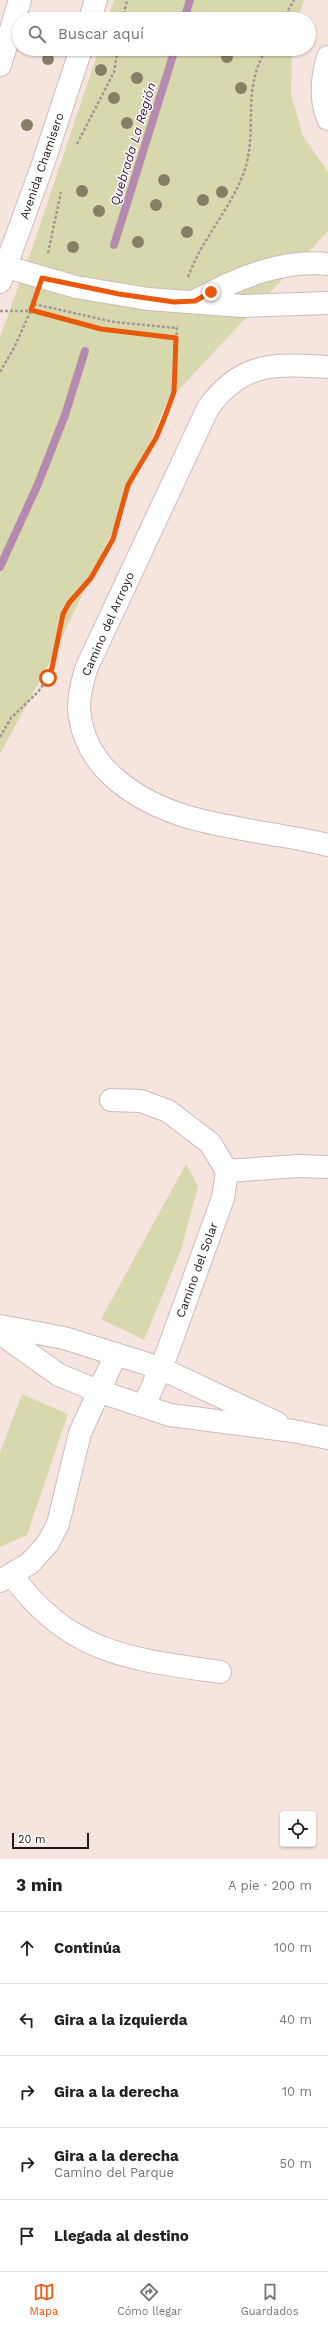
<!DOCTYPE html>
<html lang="es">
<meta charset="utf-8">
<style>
body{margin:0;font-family:"Work Sans",sans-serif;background:#f2f2f2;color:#222}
.controls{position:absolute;right:12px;bottom:12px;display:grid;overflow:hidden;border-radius:4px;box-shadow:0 1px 3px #0004}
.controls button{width:36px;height:36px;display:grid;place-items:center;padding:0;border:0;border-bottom:1px solid #e0e0e0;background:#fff;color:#222;font:20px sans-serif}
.scale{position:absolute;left:12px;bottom:10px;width:77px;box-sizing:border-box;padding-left:4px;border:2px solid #1e1816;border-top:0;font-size:11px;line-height:14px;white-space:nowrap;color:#1e1816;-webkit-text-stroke:3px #fff;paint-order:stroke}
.stop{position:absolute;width:12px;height:12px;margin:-9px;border:3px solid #ea580c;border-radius:50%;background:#fff}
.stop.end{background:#ea580c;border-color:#fff;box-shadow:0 1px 4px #0008}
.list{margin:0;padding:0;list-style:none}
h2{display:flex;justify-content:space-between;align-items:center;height:52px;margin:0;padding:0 16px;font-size:17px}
h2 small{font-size:13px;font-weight:400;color:#767676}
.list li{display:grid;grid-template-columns:26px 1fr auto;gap:12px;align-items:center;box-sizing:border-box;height:72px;padding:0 16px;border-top:1px solid #e0e0e0}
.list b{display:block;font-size:15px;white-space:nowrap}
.list p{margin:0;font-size:13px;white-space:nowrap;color:#767676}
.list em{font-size:13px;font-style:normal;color:#767676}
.icon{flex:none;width:22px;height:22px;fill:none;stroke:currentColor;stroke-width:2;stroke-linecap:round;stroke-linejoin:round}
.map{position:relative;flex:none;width:328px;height:1859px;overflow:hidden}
.search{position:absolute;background:#fff;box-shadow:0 1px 3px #0004;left:12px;right:12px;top:12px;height:44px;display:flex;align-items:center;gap:10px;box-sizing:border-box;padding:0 14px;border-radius:22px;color:#767676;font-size:15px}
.sheet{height:412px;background:#fff}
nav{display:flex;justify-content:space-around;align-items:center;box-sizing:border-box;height:56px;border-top:1px solid #e0e0e0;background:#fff;font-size:11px;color:#767676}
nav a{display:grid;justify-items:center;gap:2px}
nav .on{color:#ea580c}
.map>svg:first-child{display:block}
.green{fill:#d8d8af}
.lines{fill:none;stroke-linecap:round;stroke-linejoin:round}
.stream{stroke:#b48bae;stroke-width:8}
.street-casing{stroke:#ccbbb6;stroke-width:24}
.secondary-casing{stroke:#ccbbb6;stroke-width:24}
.path{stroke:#a49893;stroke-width:2.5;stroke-dasharray:3 2;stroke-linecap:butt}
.street{stroke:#fff;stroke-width:22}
.secondary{stroke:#fff;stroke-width:22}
.tree{fill:#877f65}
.route{stroke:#ea580c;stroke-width:5}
.labels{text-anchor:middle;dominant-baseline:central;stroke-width:3;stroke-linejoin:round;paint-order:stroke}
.street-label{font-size:12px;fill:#1e1816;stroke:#fff}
.water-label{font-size:13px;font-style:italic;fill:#43103f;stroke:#fff}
</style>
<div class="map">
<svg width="328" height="1859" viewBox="0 0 328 1859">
<rect width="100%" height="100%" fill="#f6e5df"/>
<path class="green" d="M 114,0 L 304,0 L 298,19 L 108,19 Z
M 99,49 L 292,49 L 291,94 L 303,136 L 328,172 L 328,231 L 167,402 L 115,526 L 53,656 L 0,754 L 0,337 L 33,246 Z
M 186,1164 L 198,1186 L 181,1250 L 144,1340 L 101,1319 Z
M 22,1394 L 68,1414 L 27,1535 L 0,1547 L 0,1453 Z"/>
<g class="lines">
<path class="stream" d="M 184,19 L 190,0
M 114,245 L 175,49
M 0,567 L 38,484 L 65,415 L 85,351"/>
<defs>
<path id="street" d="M 328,57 C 322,77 320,99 328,119
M 0,265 L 76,287 L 148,299 L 242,306 L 328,303
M 195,301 C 235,279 281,259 328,264
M 328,367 C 275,364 242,361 208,408 L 86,669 C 82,684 77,701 80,717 C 88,771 139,802 188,817 C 233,830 282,834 328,845
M 111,1100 L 141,1101 L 168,1111 L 210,1143 L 227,1171 L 298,1166 L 328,1167
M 0,1326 L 64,1338 L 160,1368 L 277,1423
M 0,1333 L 59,1375 L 98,1391 L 170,1415 L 293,1431 L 328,1438
M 144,1406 L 167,1353 L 223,1198 L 227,1171
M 12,1575 C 69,1654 130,1659 220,1672
M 0,1581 L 30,1563 L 48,1543 L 58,1524 L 80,1433 L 116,1354"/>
<path id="secondary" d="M 90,19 L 96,0
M 0,65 L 20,0
M 0,282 L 43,164 L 81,49"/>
</defs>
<use href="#street" class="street-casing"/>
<use href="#secondary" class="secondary-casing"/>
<path class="path" d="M 123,19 L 127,0
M 283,19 L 294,0
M 77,144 L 114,72 L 118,49
M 48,253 L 61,192
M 188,277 C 202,238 232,208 245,169 C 258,127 241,93 266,49
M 34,304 L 114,322 L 176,328
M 0,311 L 31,311 L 101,329 L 176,338
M 0,372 L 15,346 L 35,301
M 0,737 L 11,718 L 38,692 L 48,678 L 52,668 L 63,614 L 69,603 L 91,578 L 113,539 L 128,485 L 156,437 L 174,392 L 177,325"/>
<use href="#street" class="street"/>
<use href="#secondary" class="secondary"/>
</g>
<g class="tree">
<circle cx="227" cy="57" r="6"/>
<circle cx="48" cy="59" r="6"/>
<circle cx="101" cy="70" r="6"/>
<circle cx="137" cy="78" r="6"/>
<circle cx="241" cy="88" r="6"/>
<circle cx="114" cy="98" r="6"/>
<circle cx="127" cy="123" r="6"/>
<circle cx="27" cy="125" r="6"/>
<circle cx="164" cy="180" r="6"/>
<circle cx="82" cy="191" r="6"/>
<circle cx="222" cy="192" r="6"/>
<circle cx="203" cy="200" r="6"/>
<circle cx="156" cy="205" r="6"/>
<circle cx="99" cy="211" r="6"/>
<circle cx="187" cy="232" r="6"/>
<circle cx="138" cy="242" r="6"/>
<circle cx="73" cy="247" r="6"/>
</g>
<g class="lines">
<path class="route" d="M 48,678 L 52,668 L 63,614 L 69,603 L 91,578 L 113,539 L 128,485 L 156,438 L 164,419 L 174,392 L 176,338 L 101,329 L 31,310 L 42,278 L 119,294 L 174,302 L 195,301 L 211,292"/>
</g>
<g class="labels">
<g class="street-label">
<text transform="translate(42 166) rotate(-71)">Avenida Chamisero</text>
<text transform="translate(108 624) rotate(-66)">Camino del Arrroyo</text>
<text transform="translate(197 1270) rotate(-70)">Camino del Solar</text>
</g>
<g class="water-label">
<text transform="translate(133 144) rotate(-73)">Quebrada La Región</text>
</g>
</g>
</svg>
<div class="controls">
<button><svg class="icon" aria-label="locate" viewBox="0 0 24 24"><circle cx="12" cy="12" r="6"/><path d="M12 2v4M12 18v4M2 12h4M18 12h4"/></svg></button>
</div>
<div class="scale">20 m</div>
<div class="stop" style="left:48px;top:678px"></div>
<div class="stop end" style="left:211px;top:292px"></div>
<div class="search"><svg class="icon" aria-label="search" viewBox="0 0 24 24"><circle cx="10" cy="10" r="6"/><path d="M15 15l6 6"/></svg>Buscar aquí</div>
</div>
<section class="sheet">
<h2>3 min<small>A pie · 200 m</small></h2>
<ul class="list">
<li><svg class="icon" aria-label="ahead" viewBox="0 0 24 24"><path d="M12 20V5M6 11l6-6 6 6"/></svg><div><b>Continúa</b></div><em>100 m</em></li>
<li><svg class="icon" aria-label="left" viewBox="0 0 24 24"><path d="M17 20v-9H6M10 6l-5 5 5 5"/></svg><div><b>Gira a la izquierda</b></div><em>40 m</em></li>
<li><svg class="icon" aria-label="right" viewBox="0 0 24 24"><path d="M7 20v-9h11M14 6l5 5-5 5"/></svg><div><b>Gira a la derecha</b></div><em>10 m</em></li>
<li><svg class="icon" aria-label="right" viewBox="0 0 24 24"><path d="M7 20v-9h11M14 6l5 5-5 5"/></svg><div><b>Gira a la derecha</b><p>Camino del Parque</p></div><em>50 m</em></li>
<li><svg class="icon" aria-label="arrive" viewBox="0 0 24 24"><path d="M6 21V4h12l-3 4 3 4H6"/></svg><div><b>Llegada al destino</b></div></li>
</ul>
</section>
<nav>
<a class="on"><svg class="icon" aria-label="map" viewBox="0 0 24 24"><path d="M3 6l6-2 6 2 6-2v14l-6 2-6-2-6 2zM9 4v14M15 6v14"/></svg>Mapa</a>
<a><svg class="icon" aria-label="directions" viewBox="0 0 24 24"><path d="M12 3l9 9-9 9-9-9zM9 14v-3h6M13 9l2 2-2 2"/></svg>Cómo llegar</a>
<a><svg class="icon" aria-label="saved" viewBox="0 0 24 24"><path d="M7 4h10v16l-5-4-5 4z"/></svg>Guardados</a>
</nav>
